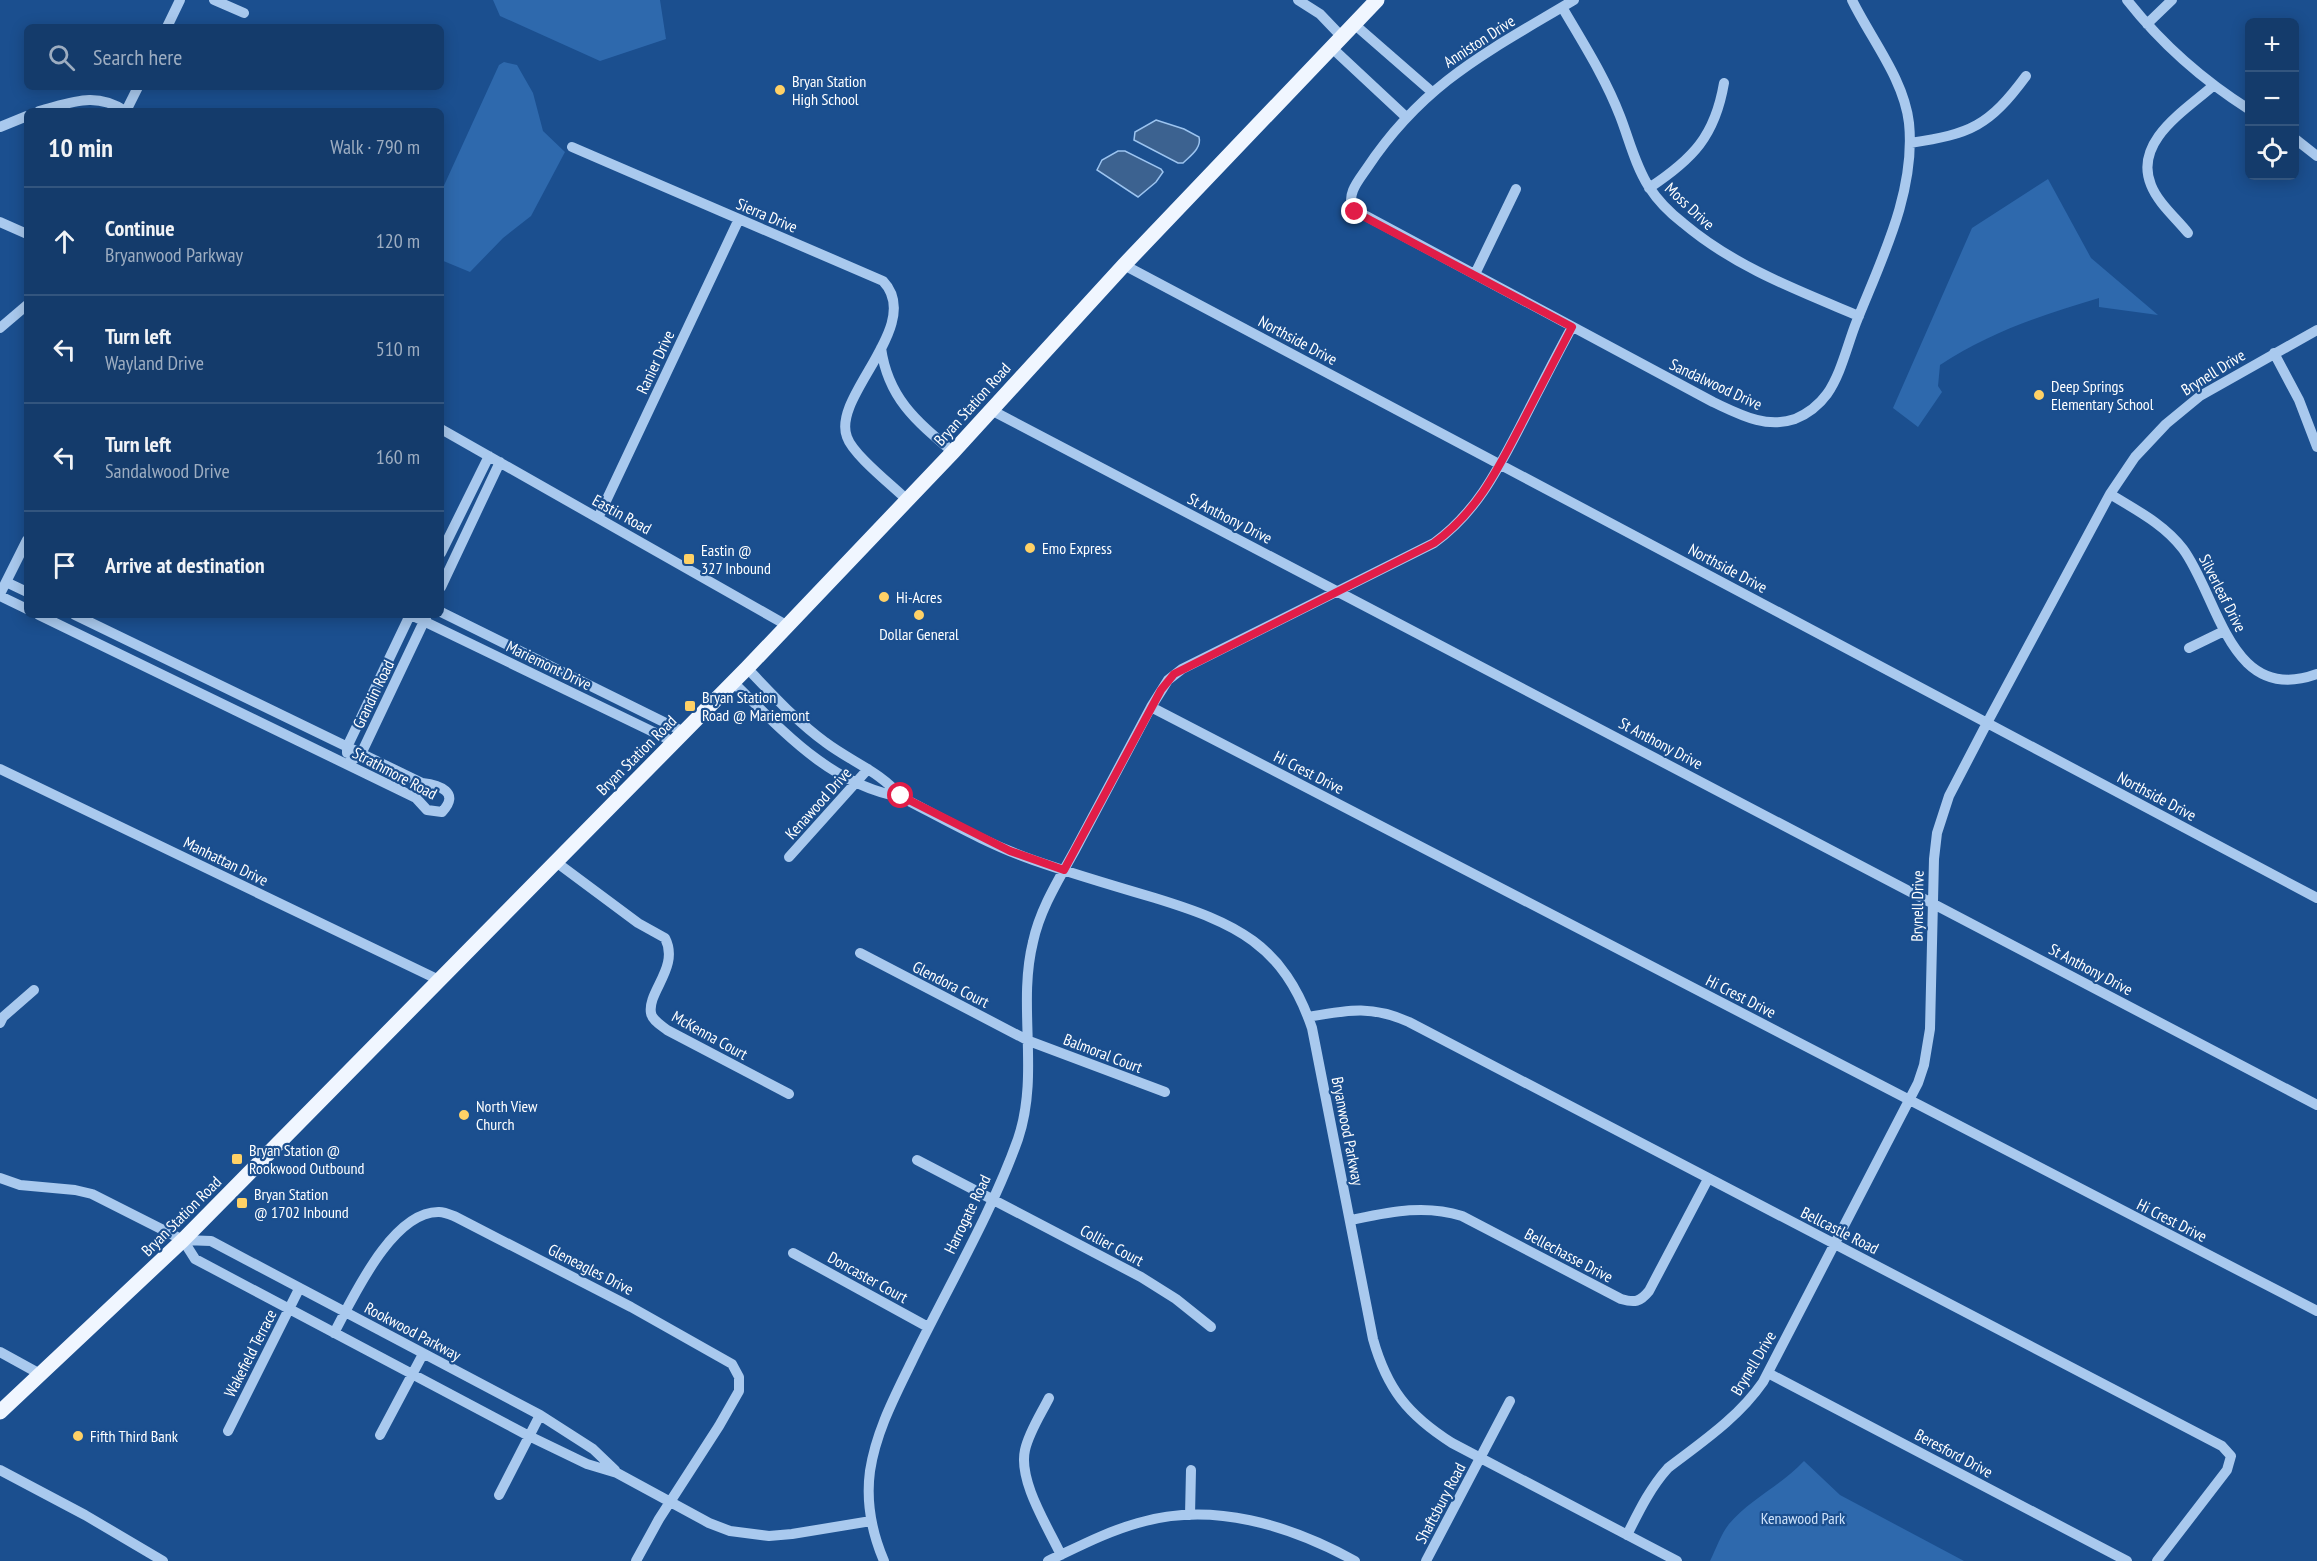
<!DOCTYPE html>
<meta charset="utf-8">
<style>
body{margin:0;font-family:"PT Sans Narrow",sans-serif;background:#214673;color:#f1f3f6}
.controls{position:absolute;right:18px;top:18px;display:grid;overflow:hidden;border-radius:9px;box-shadow:0 3px 15px #0003}
.controls button{width:54px;height:54px;display:grid;place-items:center;padding:0;border:0;border-bottom:2px solid #33557e;background:#143b6b;color:#f1f3f6;font:30px sans-serif}
.stop{position:absolute;width:18px;height:18px;margin:-14px;border:4px solid #e11d48;border-radius:50%;background:#fff}
.stop.end{background:#e11d48;border-color:#fff;box-shadow:0 2px 6px #0008}
.list{margin:0;padding:0;list-style:none}
h2{display:flex;justify-content:space-between;align-items:center;height:78px;margin:0;padding:0 24px;font-size:26px}
h2 small{font-size:20px;font-weight:400;color:#9dadc1}
.list li{display:grid;grid-template-columns:39px 1fr auto;gap:18px;align-items:center;box-sizing:border-box;height:108px;padding:0 24px;border-top:2px solid #33557e}
.list b{display:block;font-size:22px;white-space:nowrap}
.list p{margin:0;font-size:20px;white-space:nowrap;color:#9dadc1}
.list em{font-size:20px;font-style:normal;color:#9dadc1}
.icon{flex:none;width:33px;height:33px;fill:none;stroke:currentColor;stroke-width:2;stroke-linecap:round;stroke-linejoin:round}
.map{position:relative;flex:none;width:2317px;height:1561px;overflow:hidden}
.search{position:absolute;background:#143b6b;box-shadow:0 3px 15px #0003;left:24px;top:24px;width:420px;height:66px;display:flex;align-items:center;gap:15px;box-sizing:border-box;padding:0 21px;border-radius:9px;color:#9dadc1;font-size:22px}
.panel{position:absolute;background:#143b6b;box-shadow:0 3px 15px #0003;left:24px;top:108px;width:420px;height:510px;border-radius:9px}
.map>svg:first-child{display:block}
.green{fill:#2e69ad}
.water{fill:#3c6290;stroke:#9cc4f0;stroke-width:1.5}
.lines{fill:none;stroke-linecap:round;stroke-linejoin:round}
.minor{stroke:#a9c9ee;stroke-width:10}
.major{stroke:#f0f6ff;stroke-width:15}
.route{stroke:#e11d48;stroke-width:8}
.poi-dot{fill:#ffd166;stroke:#1b4f8f;stroke-width:2}
.labels{text-anchor:middle;dominant-baseline:central;stroke-width:4.5;stroke-linejoin:round;paint-order:stroke}
.street-label{font-size:16px;fill:#fff;stroke:#1b4f8f}
.poi-label{font-size:16px;fill:#fff;stroke:#1b4f8f;text-anchor:start}
.park-label{font-size:16px;fill:#cfe3fa;stroke:#1b4f8f}
</style>
<div class="map">
<svg width="2317" height="1561" viewBox="0 0 2317 1561">
<rect width="100%" height="100%" fill="#1b4f8f"/>
<path class="green" d="M 493,0 L 660,0 L 666,39 L 600,61 L 500,16 Z
M 504,62 L 517,65 L 533,93 L 543,131 L 565,152 L 531,216 L 503,238 L 470,272 L 441,260 L 441,192 L 499,65 Z
M 2048,179 L 2091,258 L 2158,315 L 2099,307 L 2099,298 C 2042,315 1990,332 1940,365 L 1938,386 L 1942,392 L 1918,427 L 1893,408 L 1972,228 Z
M 1804,1461 L 1840,1495 L 1964,1561 L 1710,1561 C 1716,1549 1721,1534 1729,1524 C 1750,1499 1782,1485 1804,1461 Z"/>
<path class="water" d="M 1156,120 L 1184,129 L 1199,137 C 1202,148 1190,156 1183,163 L 1178,163 L 1134,140 L 1135,132 Z
M 1118,151 L 1125,151 L 1161,169 L 1163,172 L 1156,182 L 1138,197 L 1097,170 L 1102,160 Z"/>
<g class="lines">
<path class="minor" d="M 214,0 L 244,13
M 1298,0 L 1320,14 L 1342,37
M 1574,0 C 1489,51 1424,82 1367,168 C 1359,180 1346,194 1353,209 L 1713,402 C 1739,414 1765,429 1795,419 C 1807,414 1819,405 1827,394 C 1841,374 1847,346 1856,323 C 1881,260 1916,192 1909,123 C 1904,79 1871,39 1852,0
M 2127,0 C 2160,42 2204,81 2250,110
M 1562,7 C 1583,43 1605,77 1620,116 C 1629,139 1635,165 1649,187 C 1658,201 1670,213 1683,223 C 1735,267 1797,290 1859,316
M 1354,24 L 1432,92
M 2147,24 L 2172,0
M 167,27 L 180,0
M 1331,47 L 1406,117
M 39,111 C 71,103 95,91 125,111
M 126,111 L 138,87
M 0,127 L 27,116
M 2294,138 L 2317,156
M 1910,143 C 1971,134 1989,126 2026,76
M 572,147 L 883,281 C 925,325 831,396 847,437 C 853,455 893,486 907,500
M 1649,188 C 1693,159 1715,136 1724,83
M 0,222 L 27,234
M 2188,233 C 2176,218 2158,203 2151,185 C 2133,141 2186,110 2214,85
M 1124,265 L 2317,898
M 1475,274 L 1516,189
M 0,328 L 27,305
M 881,348 C 888,398 916,421 953,452
M 2274,353 L 2299,400 L 2317,447
M 991,410 L 2317,1105
M 441,429 L 788,626
M 2110,494 C 2136,510 2164,524 2183,549 C 2219,598 2230,706 2317,674
M 598,518 L 739,219
M 441,553 L 489,456
M 6,582 L 27,592
M 441,587 L 500,462
M 0,594 L 27,540
M 0,596 L 27,609
M 441,612 L 684,732
M 39,615 L 416,798 L 427,810 L 442,812 C 461,792 439,785 422,783 L 75,615
M 411,615 L 674,742
M 2189,648 L 2224,631
M 747,668 C 772,694 796,721 825,742 C 850,761 881,772 901,797
M 733,682 C 783,731 829,784 901,797 C 944,819 987,844 1033,860 C 1073,874 1114,886 1155,898 C 1236,923 1283,944 1312,1028 L 1373,1339 C 1387,1389 1408,1415 1452,1443 L 1677,1561
M 1151,707 L 2317,1311
M 347,753 L 347,747 L 410,615
M 347,764 L 361,754 L 427,615
M 0,769 L 439,980
M 789,857 L 868,769
M 556,862 L 638,923 L 665,938 C 680,967 647,992 651,1013 C 652,1020 661,1025 667,1030 L 789,1094
M 860,953 L 1029,1041 L 1165,1092
M 1308,1017 C 1348,1010 1371,1005 1409,1022 L 2222,1446 L 2231,1456 L 2227,1470 L 2157,1561
M 0,1023 L 3,1017 L 34,990
M 917,1160 L 1141,1277 L 1176,1299 L 1211,1327
M 0,1178 L 20,1185 L 75,1190 L 92,1194 L 183,1240 L 211,1241 L 540,1415 L 593,1449 L 615,1470
M 1351,1220 C 1390,1212 1424,1204 1462,1216 L 1621,1299 C 1635,1303 1640,1302 1649,1291 L 1708,1179
M 183,1240 L 195,1259 L 529,1436 L 587,1464 L 617,1473 L 709,1523 L 730,1531 L 769,1536 L 792,1534 L 871,1521
M 793,1253 L 928,1327
M 334,1333 C 353,1298 392,1211 439,1212 C 445,1212 451,1215 456,1217 L 631,1307 L 732,1364 L 739,1377 L 739,1391 L 719,1426 L 659,1519 L 636,1561
M 0,1352 L 40,1374
M 1768,1373 L 2127,1561
M 1049,1398 C 1041,1414 1029,1432 1025,1450 C 1018,1481 1048,1527 1061,1555
M 228,1431 L 299,1289
M 380,1435 L 423,1354
M 0,1470 L 85,1515 L 163,1561
M 499,1495 L 540,1415
M 1190,1515 L 1191,1470
M 1627,1535 C 1639,1511 1650,1488 1668,1468 C 1702,1442 1738,1418 1763,1382 L 1918,1083 L 1924,1065 L 1930,1029 L 1934,859 L 1937,833 L 1949,796 L 1987,723 L 2110,494 L 2135,457 L 2166,424 L 2200,396 L 2317,330
M 884,1561 C 872,1533 866,1501 870,1471 C 876,1432 894,1398 911,1363 C 946,1290 991,1215 1018,1139 C 1040,1074 1017,1006 1033,942 C 1040,909 1059,879 1075,850 C 1100,802 1126,755 1151,707 L 1168,680 L 1182,669 L 1434,543 C 1478,511 1498,469 1523,421 C 1539,390 1555,358 1572,327
M 1048,1561 C 1078,1547 1106,1532 1138,1523 C 1212,1501 1290,1525 1355,1561
M 1426,1561 L 1510,1401"/>
<path class="major" d="M 0,1412 L 183,1240 L 747,668 L 953,452 L 1124,265 L 1377,0"/>
</g>
<g class="lines">
<path class="route" d="M 901,796 L 1010,851 L 1064,870 L 1161,690 L 1174,674 L 1434,543 C 1478,511 1498,469 1523,421 C 1539,390 1556,358 1572,327 L 1355,212"/>
</g>
<g class="poi-dot">
<circle cx="780" cy="90" r="6"/>
<circle cx="2039" cy="395" r="6"/>
<circle cx="1030" cy="548" r="6"/>
<rect x="683" y="553" width="12" height="12" rx="3"/>
<circle cx="884" cy="597" r="6"/>
<circle cx="919" cy="615" r="6"/>
<rect x="684" y="700" width="12" height="12" rx="3"/>
<circle cx="464" cy="1115" r="6"/>
<rect x="231" y="1153" width="12" height="12" rx="3"/>
<rect x="236" y="1197" width="12" height="12" rx="3"/>
<circle cx="78" cy="1436" r="6"/>
</g>
<g class="labels">
<g class="street-label">
<text transform="translate(1479 41) rotate(-33)">Anniston Drive</text>
<text transform="translate(1690 206) rotate(43)">Moss Drive</text>
<text transform="translate(767 215) rotate(23)">Sierra Drive</text>
<text transform="translate(1298 340) rotate(28)">Northside Drive</text>
<text transform="translate(655 362) rotate(-65)">Ranier Drive</text>
<text transform="translate(2213 372) rotate(-32)">Brynell Drive</text>
<text transform="translate(1716 384) rotate(25)">Sandalwood Drive</text>
<text transform="translate(972 404) rotate(-48)">Bryan Station Road</text>
<text transform="translate(622 514) rotate(29)">Eastin Road</text>
<text transform="translate(1230 518) rotate(27)">St Anthony Drive</text>
<text transform="translate(1728 568) rotate(28)">Northside Drive</text>
<text transform="translate(2223 593) rotate(63)">Silverleaf Drive</text>
<text transform="translate(549 665) rotate(26)">Mariemont Drive</text>
<text transform="translate(373 694) rotate(-64)">Grandin Road</text>
<text transform="translate(1661 743) rotate(28)">St Anthony Drive</text>
<text transform="translate(636 755) rotate(-45)">Bryan Station Road</text>
<text transform="translate(1309 772) rotate(27)">Hi Crest Drive</text>
<text transform="translate(395 773) rotate(28)">Strathmore Road</text>
<text transform="translate(2157 796) rotate(28)">Northside Drive</text>
<text transform="translate(818 803) rotate(-48)">Kenawood Drive</text>
<text transform="translate(226 861) rotate(26)">Manhattan Drive</text>
<text transform="translate(1917 906) rotate(-89)">Brynell Drive</text>
<text transform="translate(2091 969) rotate(28)">St Anthony Drive</text>
<text transform="translate(951 984) rotate(27)">Glendora Court</text>
<text transform="translate(1741 996) rotate(27)">Hi Crest Drive</text>
<text transform="translate(710 1035) rotate(29)">McKenna Court</text>
<text transform="translate(1103 1053) rotate(21)">Balmoral Court</text>
<text transform="translate(1348 1131) rotate(79)">Bryanwood Parkway</text>
<text transform="translate(967 1214) rotate(-64)">Harrogate Road</text>
<text transform="translate(181 1216) rotate(-45)">Bryan Station Road</text>
<text transform="translate(2172 1220) rotate(27)">Hi Crest Drive</text>
<text transform="translate(1840 1230) rotate(27)">Bellcastle Road</text>
<text transform="translate(1112 1245) rotate(28)">Collier Court</text>
<text transform="translate(1569 1255) rotate(28)">Bellechasse Drive</text>
<text transform="translate(591 1269) rotate(27)">Gleneagles Drive</text>
<text transform="translate(868 1277) rotate(29)">Doncaster Court</text>
<text transform="translate(413 1331) rotate(28)">Rookwood Parkway</text>
<text transform="translate(250 1353) rotate(-63)">Wakefield Terrace</text>
<text transform="translate(1753 1363) rotate(-59)">Brynell Drive</text>
<text transform="translate(1954 1453) rotate(28)">Beresford Drive</text>
<text transform="translate(1440 1503) rotate(-62)">Shaftsbury Road</text>
</g>
<g class="poi-label">
<text x="792" y="81">Bryan Station<tspan x="792" dy="18">High School</tspan></text>
<text x="2051" y="386">Deep Springs<tspan x="2051" dy="18">Elementary School</tspan></text>
<text x="1042" y="548">Emo Express</text>
<text x="701" y="550">Eastin @<tspan x="701" dy="18">327 Inbound</tspan></text>
<text x="896" y="597">Hi-Acres</text>
<text x="919" y="634" text-anchor="middle">Dollar General</text>
<text x="702" y="697">Bryan Station<tspan x="702" dy="18">Road @ Mariemont</tspan></text>
<text x="476" y="1106">North View<tspan x="476" dy="18">Church</tspan></text>
<text x="249" y="1150">Bryan Station @<tspan x="249" dy="18">Rookwood Outbound</tspan></text>
<text x="254" y="1194">Bryan Station<tspan x="254" dy="18">@ 1702 Inbound</tspan></text>
<text x="90" y="1436">Fifth Third Bank</text>
</g>
<g class="park-label">
<text x="1803" y="1518">Kenawood Park</text>
</g>
</g>
</svg>
<div class="controls">
<button>+</button>
<button>−</button>
<button><svg class="icon" aria-label="locate" viewBox="0 0 24 24"><circle cx="12" cy="12" r="6"/><path d="M12 2v4M12 18v4M2 12h4M18 12h4"/></svg></button>
</div>
<div class="stop" style="left:901px;top:796px"></div>
<div class="stop end" style="left:1355px;top:212px"></div>
<div class="search"><svg class="icon" aria-label="search" viewBox="0 0 24 24"><circle cx="10" cy="10" r="6"/><path d="M15 15l6 6"/></svg>Search here</div>
<section class="panel">
<h2>10 min<small>Walk · 790 m</small></h2>
<ul class="list">
<li><svg class="icon" aria-label="ahead" viewBox="0 0 24 24"><path d="M12 20V5M6 11l6-6 6 6"/></svg><div><b>Continue</b><p>Bryanwood Parkway</p></div><em>120 m</em></li>
<li><svg class="icon" aria-label="left" viewBox="0 0 24 24"><path d="M17 20v-9H6M10 6l-5 5 5 5"/></svg><div><b>Turn left</b><p>Wayland Drive</p></div><em>510 m</em></li>
<li><svg class="icon" aria-label="left" viewBox="0 0 24 24"><path d="M17 20v-9H6M10 6l-5 5 5 5"/></svg><div><b>Turn left</b><p>Sandalwood Drive</p></div><em>160 m</em></li>
<li><svg class="icon" aria-label="arrive" viewBox="0 0 24 24"><path d="M6 21V4h12l-3 4 3 4H6"/></svg><div><b>Arrive at destination</b></div></li>
</ul>
</section>
</div>
